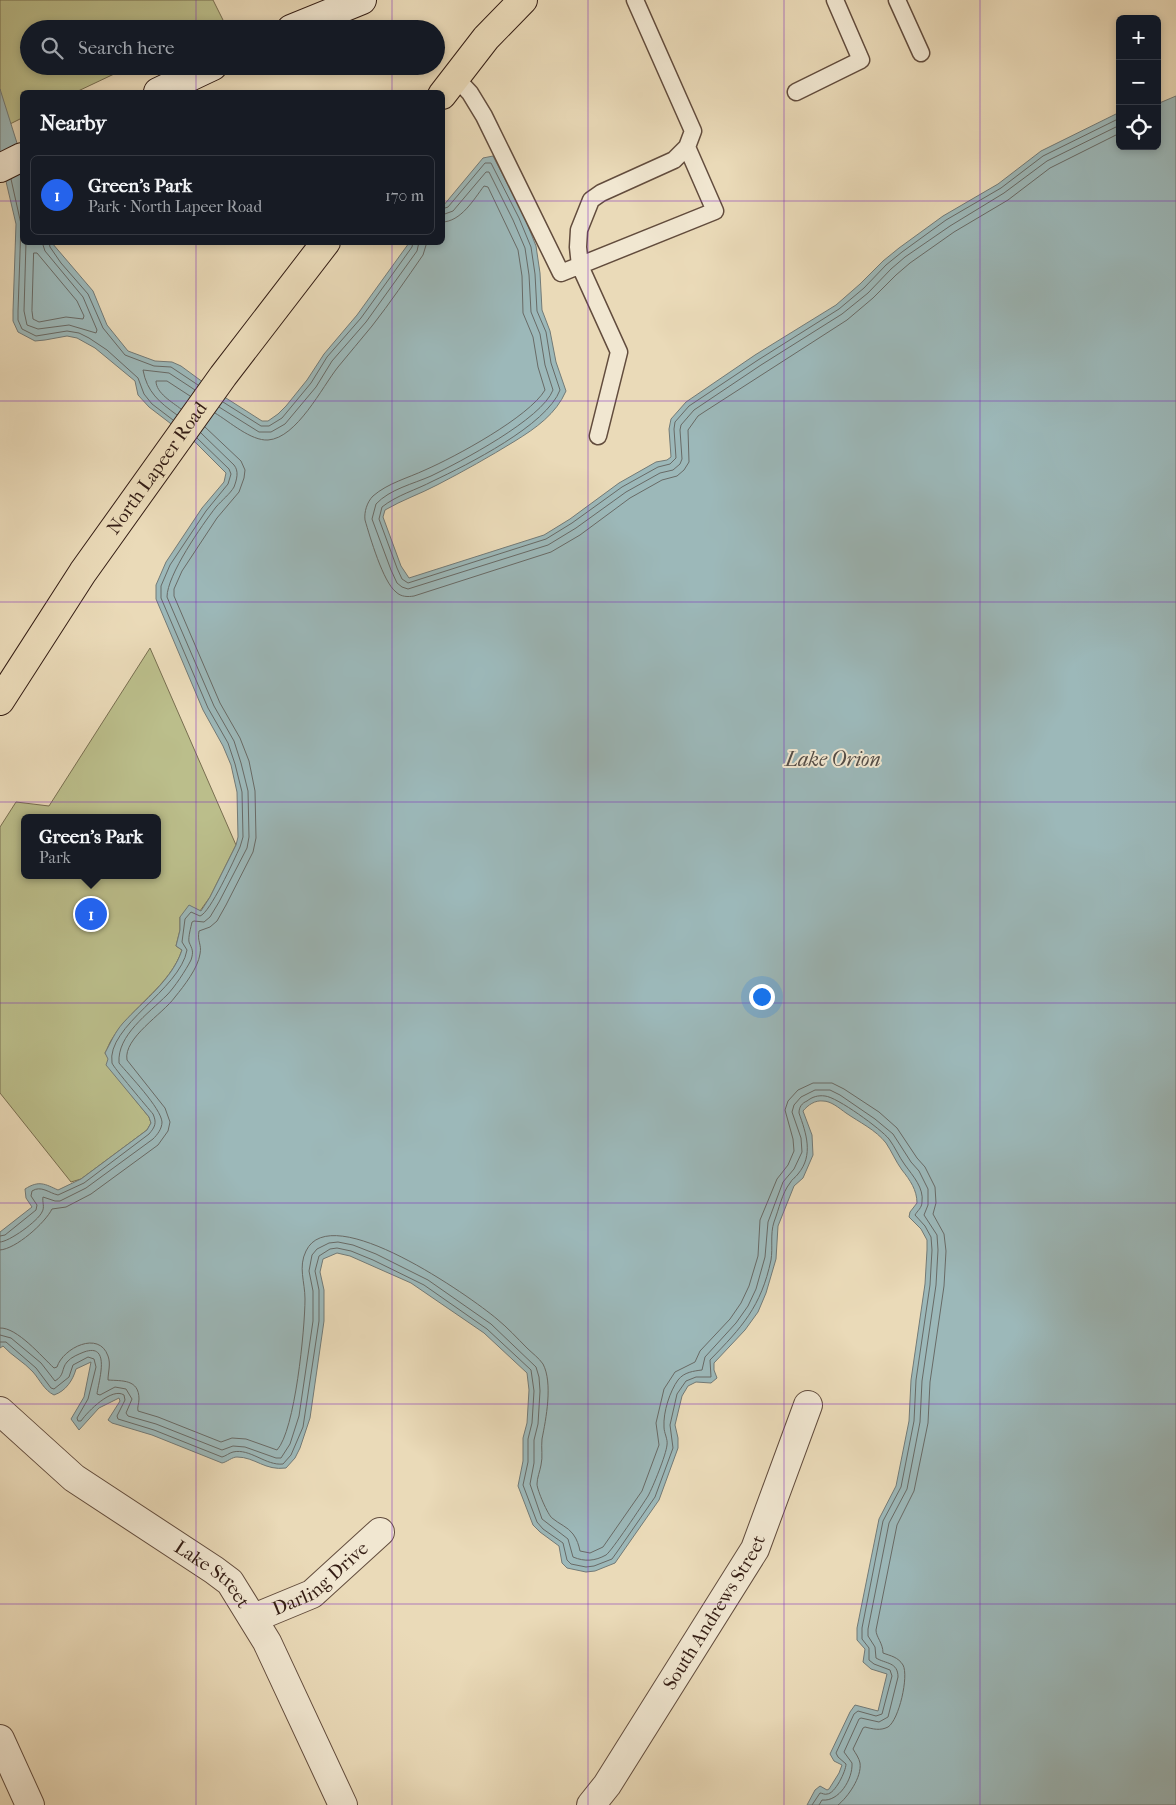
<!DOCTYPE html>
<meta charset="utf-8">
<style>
body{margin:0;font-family:"IM FELL French Canon",serif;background:#242831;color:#f1f3f6}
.controls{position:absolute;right:15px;top:15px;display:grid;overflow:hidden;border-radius:8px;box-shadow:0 2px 8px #0003}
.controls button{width:45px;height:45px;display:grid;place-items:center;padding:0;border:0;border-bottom:1px solid #363941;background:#171b24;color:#f1f3f6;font:25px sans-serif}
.you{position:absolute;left:761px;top:996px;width:18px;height:18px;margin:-12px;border:4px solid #fff;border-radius:50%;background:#1a73e8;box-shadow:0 0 0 8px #1a73e833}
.badge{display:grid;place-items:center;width:32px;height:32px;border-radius:50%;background:#2563eb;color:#fff;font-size:16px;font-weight:700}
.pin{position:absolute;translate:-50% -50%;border:2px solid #fff;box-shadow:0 1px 5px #0006}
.popup{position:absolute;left:21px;top:814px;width:140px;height:65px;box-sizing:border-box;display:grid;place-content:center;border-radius:8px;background:#171b24;filter:drop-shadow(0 1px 4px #0005);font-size:16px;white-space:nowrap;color:#9ea1a6}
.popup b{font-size:19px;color:#f1f3f6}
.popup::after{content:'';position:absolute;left:50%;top:100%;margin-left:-10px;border:10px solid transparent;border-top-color:#171b24}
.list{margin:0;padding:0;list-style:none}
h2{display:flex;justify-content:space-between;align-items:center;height:65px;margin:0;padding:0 20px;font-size:21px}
h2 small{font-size:16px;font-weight:400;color:#9ea1a6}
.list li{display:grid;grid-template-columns:32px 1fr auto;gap:15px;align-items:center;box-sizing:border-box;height:80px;margin:0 10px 10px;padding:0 10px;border:1px solid #363941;border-radius:8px}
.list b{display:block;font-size:19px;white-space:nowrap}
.list p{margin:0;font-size:16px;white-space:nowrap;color:#9ea1a6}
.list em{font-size:16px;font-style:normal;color:#9ea1a6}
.icon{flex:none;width:28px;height:28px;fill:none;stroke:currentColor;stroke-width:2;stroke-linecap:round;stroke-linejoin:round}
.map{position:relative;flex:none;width:1176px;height:1805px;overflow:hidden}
.search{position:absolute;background:#171b24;box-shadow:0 2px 8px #0003;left:20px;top:20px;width:425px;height:55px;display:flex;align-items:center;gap:12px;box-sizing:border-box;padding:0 18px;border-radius:28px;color:#9ea1a6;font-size:19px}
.panel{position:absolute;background:#171b24;box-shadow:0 2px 8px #0003;left:20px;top:90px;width:425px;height:155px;border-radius:8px}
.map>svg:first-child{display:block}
.green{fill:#bbbe8b;stroke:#786e50;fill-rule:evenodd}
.water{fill:#9cb8b9;stroke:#727a77}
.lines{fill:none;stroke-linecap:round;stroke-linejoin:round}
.shore{stroke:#686a66;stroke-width:1}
.lane-casing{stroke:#624c3d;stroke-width:19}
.street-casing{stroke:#624c3d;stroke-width:30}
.secondary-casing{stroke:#341d14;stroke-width:30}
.primary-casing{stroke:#341d14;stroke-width:30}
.lane{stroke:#f1e7d1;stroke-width:16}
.street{stroke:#f1e7d1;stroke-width:28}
.secondary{stroke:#f1e7d1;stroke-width:28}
.primary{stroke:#eadab8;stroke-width:28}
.grid{fill:none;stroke:#7b2cbf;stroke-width:1;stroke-opacity:0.55}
.labels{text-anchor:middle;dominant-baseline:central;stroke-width:4;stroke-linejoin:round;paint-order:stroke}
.street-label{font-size:19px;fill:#341d14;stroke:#f1e7d1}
.water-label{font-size:20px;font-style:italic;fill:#534c46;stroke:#f1e7d1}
</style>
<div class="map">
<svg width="1176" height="1805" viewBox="0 0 1176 1805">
<rect width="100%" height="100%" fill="#eadab8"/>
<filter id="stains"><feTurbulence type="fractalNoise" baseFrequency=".004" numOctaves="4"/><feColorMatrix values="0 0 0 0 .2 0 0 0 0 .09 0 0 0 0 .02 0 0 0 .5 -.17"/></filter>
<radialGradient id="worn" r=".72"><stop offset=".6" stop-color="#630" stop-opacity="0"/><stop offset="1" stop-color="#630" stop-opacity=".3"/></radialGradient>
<path class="green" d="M 0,0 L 213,0 L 224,22 L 210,29 L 29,29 L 29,66 L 131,66 L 76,92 L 22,92 L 22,118 L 0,129 Z
M 150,648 L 236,845 L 210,897 L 200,911 L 180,917 L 180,930 L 176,946 L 182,950 C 170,986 131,1007 112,1039 C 109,1043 108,1048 105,1053 L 132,1096 L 149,1117 L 151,1123 L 147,1130 L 81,1179 L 71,1182 L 0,1093 L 0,827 L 16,802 L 49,806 ZM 25,818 L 157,818 L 157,875 L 25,875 Z"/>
<path class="water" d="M 0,89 L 22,159 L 22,242 L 52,243 L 93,291 L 107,325 L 128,351 L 155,361 L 172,362 L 181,366 L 215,391 L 262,421 L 268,421 L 278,414 L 286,406 L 307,380 L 324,354 L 357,315 L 409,243 L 442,242 L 443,206 L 483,158 L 493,156 L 524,216 L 536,246 L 540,273 L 542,310 L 550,331 L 556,362 L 566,391 C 556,414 536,428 515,441 C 489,457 464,471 437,485 C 420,494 402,500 385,510 L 383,517 L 401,566 L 409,578 L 544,535 L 570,519 L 619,483 L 656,462 L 667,460 L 671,457 L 669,429 L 671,419 L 686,402 L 755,355 L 836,305 L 860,284 L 883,261 L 899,248 L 943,216 L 998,184 L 1041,151 L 1120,112 L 1120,146 L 1157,146 L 1157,104 L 1176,96 L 1176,1805 L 807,1805 L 815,1790 L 820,1786 L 827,1790 L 829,1789 L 839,1773 L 842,1765 L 834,1761 L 830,1754 L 850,1712 L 855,1705 L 878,1711 L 887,1674 L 871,1669 L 863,1662 L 865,1649 L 857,1640 L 857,1628 L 879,1519 L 896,1486 L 909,1421 L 911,1380 L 925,1284 L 927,1250 L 927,1240 L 921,1229 L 909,1217 L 910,1212 L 917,1203 C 917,1190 910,1180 902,1170 C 896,1162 892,1152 886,1143 C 876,1130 859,1122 846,1113 C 839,1108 831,1101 823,1101 C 815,1100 808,1105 803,1111 L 812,1135 L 813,1155 L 803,1178 L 794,1186 L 778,1226 L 776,1259 L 766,1293 L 758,1312 L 745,1330 L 714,1363 L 714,1370 L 717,1378 L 711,1383 L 696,1382 L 688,1386 L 682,1396 L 675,1425 L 678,1438 L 678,1448 L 659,1500 L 615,1563 L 595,1571 L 586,1572 L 567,1568 L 562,1563 L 559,1546 L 540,1532 L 533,1525 L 518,1486 L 523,1461 L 523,1438 L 527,1423 L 529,1390 L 527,1373 L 484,1333 L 411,1283 L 350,1256 L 337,1253 L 323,1259 L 320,1272 L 324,1290 L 324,1321 L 310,1418 L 300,1448 L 295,1458 L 286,1468 C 265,1471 255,1457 237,1457 C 232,1457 227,1462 222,1463 L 152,1435 L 112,1423 L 108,1420 L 120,1401 L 119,1398 L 99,1408 L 79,1430 L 71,1419 L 84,1397 L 91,1362 L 76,1369 C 73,1380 66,1391 54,1395 C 44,1390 40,1380 33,1372 C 24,1362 12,1356 3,1346 L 0,1348 L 0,1232 L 32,1207 L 26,1198 L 25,1189 C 39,1180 45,1184 58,1190 L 81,1179 L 147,1130 L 151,1123 L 149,1117 L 106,1065 L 108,1059 L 105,1053 C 111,1042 115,1032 123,1023 C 144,1000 172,980 182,950 L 176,946 L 180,930 L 180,917 L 189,905 L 201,911 L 210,897 L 236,845 L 238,837 L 237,792 L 231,765 L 223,746 L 203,710 L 156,599 L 156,585 L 166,562 L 202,508 L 224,482 L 226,473 L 196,443 L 149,407 L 138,395 L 135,381 L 95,348 L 77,338 L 67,336 L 45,340 L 35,341 L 18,332 L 13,321 L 13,311 L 16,224 L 0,156 Z"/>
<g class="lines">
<path class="shore" d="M 11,179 L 21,224 L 18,311 L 18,320 L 22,329 L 36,336 L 67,331 L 79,333 L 89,338 L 107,350 L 138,378 L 144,394 L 152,404 L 173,420
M 442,209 L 448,207 L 485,163 L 491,163 L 519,218 L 531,247 L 535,274 L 537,311 L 546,332 L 551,363 L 560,390 C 547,425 467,465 433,481 C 416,490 397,495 382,507 L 379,519 L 397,568 L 402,579 L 408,583 L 546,539 L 572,523 L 622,487 L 658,467 L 670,464 L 676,458 L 674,429 L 675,422 L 689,406 L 758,360 L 839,309 L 864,288 L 886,265 L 902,252 L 946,220 L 1001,188 L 1043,156 L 1120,118
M 442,215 L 453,211 L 486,172 L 489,172 L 513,220 L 525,248 L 529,275 L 531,312 L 540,334 L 545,365 L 553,390 C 542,419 460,462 431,476 C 413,484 390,489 376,504 L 372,519 L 391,570 L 397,583 L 402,587 L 408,589 L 548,545 L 576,528 L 626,492 L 660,473 L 673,470 L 680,464 L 682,459 L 680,430 L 681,425 L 694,410 L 761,365 L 842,314 L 868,293 L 891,269 L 905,257 L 950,226 L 1004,193 L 1047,161 L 1120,125
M 442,222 C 461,222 474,199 484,186 L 488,187 L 518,250 L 522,276 L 523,313 L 533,337 L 538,367 L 545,390 C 529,417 455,457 425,470 C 408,478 388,483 373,496 C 367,502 364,512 365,520 C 370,537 383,582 396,592 C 401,597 408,597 414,596 L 551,552 L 580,535 L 630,498 L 662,480 L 677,476 L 684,470 L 689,462 L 688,430 L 698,416 L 704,412 L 847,320 L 873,298 L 896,275 L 910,263 L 954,232 L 1008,200 L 1050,168 L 1120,133
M 26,242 L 24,311 L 27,325 L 38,329 L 69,325 L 96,333 L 97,330 L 83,297 L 45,251 L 42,242
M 49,242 L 50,247 L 61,263 L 88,294 L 103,328 L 125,355 L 154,366 L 171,367 L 198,385
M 34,253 L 37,253 L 77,301 L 84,316 L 83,319 L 66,317 L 39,322 L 33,319 L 32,311 Z
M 223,402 L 261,426 L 269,426 L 282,418 L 311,383 L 327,357 L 361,318 L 412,247 L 413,242
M 219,407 L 259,432 L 271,432 L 285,424 L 316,387 L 332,361 L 366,322 L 417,251 L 419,242
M 181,409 C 172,402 156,393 156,381 L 167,381 L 190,396
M 215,413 C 230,422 251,441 268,440 C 297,438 322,387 338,367 C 349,353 361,340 372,326 C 390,303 407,278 423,255 L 427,242
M 177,415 C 159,402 147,392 143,370 L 169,373 L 195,390
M 0,1236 L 5,1235 L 36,1210 L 37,1205 L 31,1196 L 32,1191 C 41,1185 49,1193 58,1195 L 84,1183 L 149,1134 C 155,1127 157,1123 153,1114 C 148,1108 113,1067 112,1063 C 106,1026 180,990 187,950 L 182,942 L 185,919 L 191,912 L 200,916 C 210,913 234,860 240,847 L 243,837 L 242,792 L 235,764 L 228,743 L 208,708 L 161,598 L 161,586 L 170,565 L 206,511 L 228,484 L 231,474 L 229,469 L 197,438
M 0,1242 C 9,1242 38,1221 42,1212 C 45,1207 42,1202 43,1197 L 55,1201 L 60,1201 L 86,1188 L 153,1139 C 157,1135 162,1129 162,1122 C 161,1108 129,1075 119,1063 C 117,1035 148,1014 167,995 C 174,988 186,970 191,960 C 194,951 192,949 189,942 C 188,937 191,927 192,922 L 194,921 L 204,922 L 210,917 L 219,902 L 247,848 L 249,837 L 248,791 L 241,763 L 234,741 L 214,706 L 167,597 C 167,575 202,525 216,507 C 222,500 230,494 234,487 C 237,479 239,471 234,465 L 201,433
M 0,1250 C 16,1249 45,1223 52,1209 L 66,1207 L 91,1194 L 158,1145 L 168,1131 L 170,1122 L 165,1108 L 127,1060 C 123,1038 163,1014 175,997 C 184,986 198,968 200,954 C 202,944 197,942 199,931 L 210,927 L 217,921 L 226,905 L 253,852 L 256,838 L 255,791 L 249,761 L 240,738 L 220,703 L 174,596 L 174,589 L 182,571 L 217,518 L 239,492 L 244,478 L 245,470 L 241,461 L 205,427
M 0,1328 C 17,1327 42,1357 54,1368 L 57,1367 C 63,1348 99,1330 108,1356 C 111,1364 108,1372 108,1380 C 122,1381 139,1379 139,1399 C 139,1404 137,1407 138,1411 L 158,1417 L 221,1442 L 232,1438 L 246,1439 L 277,1450 C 295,1431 305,1328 305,1299 C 305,1282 298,1267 306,1251 C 331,1198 471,1297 497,1319 C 508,1328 517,1338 527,1348 C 532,1353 539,1358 543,1364 C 553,1383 546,1419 542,1439 C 541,1448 543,1457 541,1465 C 540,1471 537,1478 537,1484 C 537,1490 548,1515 552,1518 C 559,1524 568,1527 573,1534 C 577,1539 579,1546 580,1551 L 590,1553 L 603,1547 L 642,1491 L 659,1445 L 656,1423 L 664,1389 L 675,1372 L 695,1362 L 700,1351 L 730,1319 L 741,1303 L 749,1286 L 758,1256 L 760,1220 L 777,1179 L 788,1165 L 794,1151 L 793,1139 L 785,1110 L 788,1101 L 798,1090 L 813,1083 L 832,1083 L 844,1089 L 879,1112 L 897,1128 L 917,1158 L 925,1167 L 935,1187 L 936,1203 L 933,1214 L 944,1234 L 946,1251 L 944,1286 L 930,1382 L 928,1423 L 914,1491 L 897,1525 L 876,1630 C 876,1637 883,1643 883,1653 C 891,1656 898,1657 903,1665 C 909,1676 899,1720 888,1727 C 880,1731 873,1729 865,1727 L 863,1728 L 853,1749 C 856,1754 859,1758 860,1763 C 862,1777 848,1797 838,1805
M 0,1335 L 11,1338 L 41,1363 L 55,1381 C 65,1375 61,1369 67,1362 C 71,1357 79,1354 84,1352 C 112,1342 98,1383 97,1394 L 100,1395 L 115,1387 L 126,1389 L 132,1399 L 126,1413 L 128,1416 L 156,1424 L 222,1450 L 233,1446 L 245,1447 L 276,1458 L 281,1458 L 290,1444 L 299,1416 L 313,1321 L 313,1291 L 309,1271 L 312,1255 L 317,1249 L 329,1243 L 338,1242 L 353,1245 L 376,1254 L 428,1280 L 491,1324 L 536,1367 L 539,1377 L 540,1391 L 538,1424 L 534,1440 L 534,1463 L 530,1484 L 542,1519 L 568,1539 L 573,1557 C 585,1562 595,1561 606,1555 C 611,1552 643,1504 648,1496 C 653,1487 666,1455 667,1445 C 668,1439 664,1433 664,1427 C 663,1412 670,1391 678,1380 C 684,1372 694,1371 702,1370 L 705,1357 L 736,1323 L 748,1306 L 756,1289 L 765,1257 L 768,1222 L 783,1182 L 794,1169 L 802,1152 L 801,1138 L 792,1112 L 794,1105 L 801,1097 L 815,1090 L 830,1090 L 840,1095 L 875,1119 L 893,1134 L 911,1162 L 919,1171 L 928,1189 L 928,1205 L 924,1215 L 937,1235 L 938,1250 L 936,1285 L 922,1381 L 920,1422 L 907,1489 L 889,1523 L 868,1629 L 868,1636 L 875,1647 L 876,1658 C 886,1664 898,1662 898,1677 L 888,1717 L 879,1722 L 861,1718 L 859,1719 L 844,1752 L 852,1763 C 853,1779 839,1802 822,1800 L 819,1805
M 0,1342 L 6,1342 L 36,1368 L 51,1388 L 54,1389 L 69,1377 L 73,1365 L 88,1357 L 94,1359 L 96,1367 L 88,1399 L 77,1418 L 78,1421 L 81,1421 C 88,1411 112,1387 124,1395 L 125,1400 L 117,1416 L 118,1419 L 154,1430 L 222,1457 C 226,1456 229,1453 233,1452 C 250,1448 266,1466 283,1464 L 291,1455 L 303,1427 L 319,1321 L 319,1290 L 315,1271 L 319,1256 L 330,1249 L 337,1248 L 351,1251 L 373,1260 L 424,1285 L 487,1329 L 531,1370 L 534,1391 L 532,1423 L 528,1439 L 528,1462 L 523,1485 L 537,1522 L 543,1529 L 563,1543 L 567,1560 L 571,1564 L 586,1567 L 594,1566 L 612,1559 L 617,1552 L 655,1497 L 673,1448 L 670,1425 L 677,1394 L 686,1381 L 696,1377 L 711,1377 L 710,1360 C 742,1327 761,1307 771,1260 C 773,1248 770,1234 774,1222 C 779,1209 782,1193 790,1183 C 792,1179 796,1177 798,1174 C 814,1155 806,1133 799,1113 C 799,1107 802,1103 807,1101 C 812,1097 818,1095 825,1096 C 837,1097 881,1129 889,1139 C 895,1147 899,1157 905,1165 C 913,1176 924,1188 922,1202 C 922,1208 917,1211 915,1215 L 925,1226 L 931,1237 L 932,1250 L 930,1285 L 916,1380 L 914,1421 L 901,1487 L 883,1521 L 862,1628 L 862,1639 L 869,1648 L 869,1660 L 874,1664 L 890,1670 L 892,1676 L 882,1714 L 876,1716 L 858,1711 L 854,1714 L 836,1753 L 838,1757 L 846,1764 C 846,1771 835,1794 827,1794 C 825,1795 822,1793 820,1793 L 812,1805"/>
<defs>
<path id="lane" d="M 897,0 L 921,53
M 456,78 L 470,93 L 484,116 L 561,273 L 715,211 L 687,147
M 796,92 L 861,60 L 835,0
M 598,436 L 619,352 L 580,266 L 578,247 L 579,230 L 591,200 L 601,193 L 674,160 L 687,147 L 693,131 L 635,0"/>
<g id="street">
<path id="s1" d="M 0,1411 L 74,1478 L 214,1570 L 230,1582 L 267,1642 L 343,1805"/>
<path id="s2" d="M 254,1618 L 312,1594 L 380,1532"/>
<path d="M 0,1739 L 30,1805"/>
<path id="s3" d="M 591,1805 L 607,1785 L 755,1549 L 808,1405"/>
</g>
<path id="secondary" d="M 291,29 L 362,0
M 158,92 L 213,66
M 0,168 L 22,157"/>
<g id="primary">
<path d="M 442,95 L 486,38 L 523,0"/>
<path id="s4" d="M 0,701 L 83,572 L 223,376 L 326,242"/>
</g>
</defs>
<use href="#lane" class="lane-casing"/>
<use href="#street" class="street-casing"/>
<use href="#secondary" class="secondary-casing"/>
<use href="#primary" class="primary-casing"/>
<use href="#lane" class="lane"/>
<use href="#street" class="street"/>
<use href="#secondary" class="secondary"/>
<use href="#primary" class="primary"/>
</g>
<path class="grid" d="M 196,0 L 196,29M 392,0 L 392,29M 588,0 L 588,1805M 784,0 L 784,1805M 980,0 L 980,1805M 196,66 L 196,92M 392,66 L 392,92M 0,201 L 22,201M 442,201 L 1176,201M 196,242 L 196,1805M 392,242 L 392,1805M 0,401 L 1176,401M 0,602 L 1176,602M 0,802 L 1176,802M 0,1003 L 1176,1003M 0,1203 L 1176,1203M 0,1404 L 1176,1404M 0,1604 L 1176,1604"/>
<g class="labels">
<g class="street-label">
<text stroke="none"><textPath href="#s4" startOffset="281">North Lapeer Road</textPath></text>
<text stroke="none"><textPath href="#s1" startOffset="269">Lake Street</textPath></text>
<text stroke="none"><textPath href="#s2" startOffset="78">Darling Drive</textPath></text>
<text stroke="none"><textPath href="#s3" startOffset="229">South Andrews Street</textPath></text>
</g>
<g class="water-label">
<text x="833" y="759">Lake Orion</text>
</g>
</g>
<rect width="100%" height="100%" filter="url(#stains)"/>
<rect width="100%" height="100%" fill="url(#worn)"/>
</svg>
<div class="controls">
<button>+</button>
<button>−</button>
<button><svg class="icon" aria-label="locate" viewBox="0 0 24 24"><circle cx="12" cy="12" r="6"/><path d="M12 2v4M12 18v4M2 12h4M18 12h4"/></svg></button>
</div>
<div class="you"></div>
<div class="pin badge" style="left:91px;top:914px">1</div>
<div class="popup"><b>Green's Park</b>Park</div>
<div class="search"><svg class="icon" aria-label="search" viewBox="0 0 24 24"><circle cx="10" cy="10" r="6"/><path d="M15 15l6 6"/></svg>Search here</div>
<section class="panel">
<h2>Nearby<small></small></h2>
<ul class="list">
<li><span class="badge">1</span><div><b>Green's Park</b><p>Park · North Lapeer Road</p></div><em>170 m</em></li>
</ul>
</section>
</div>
